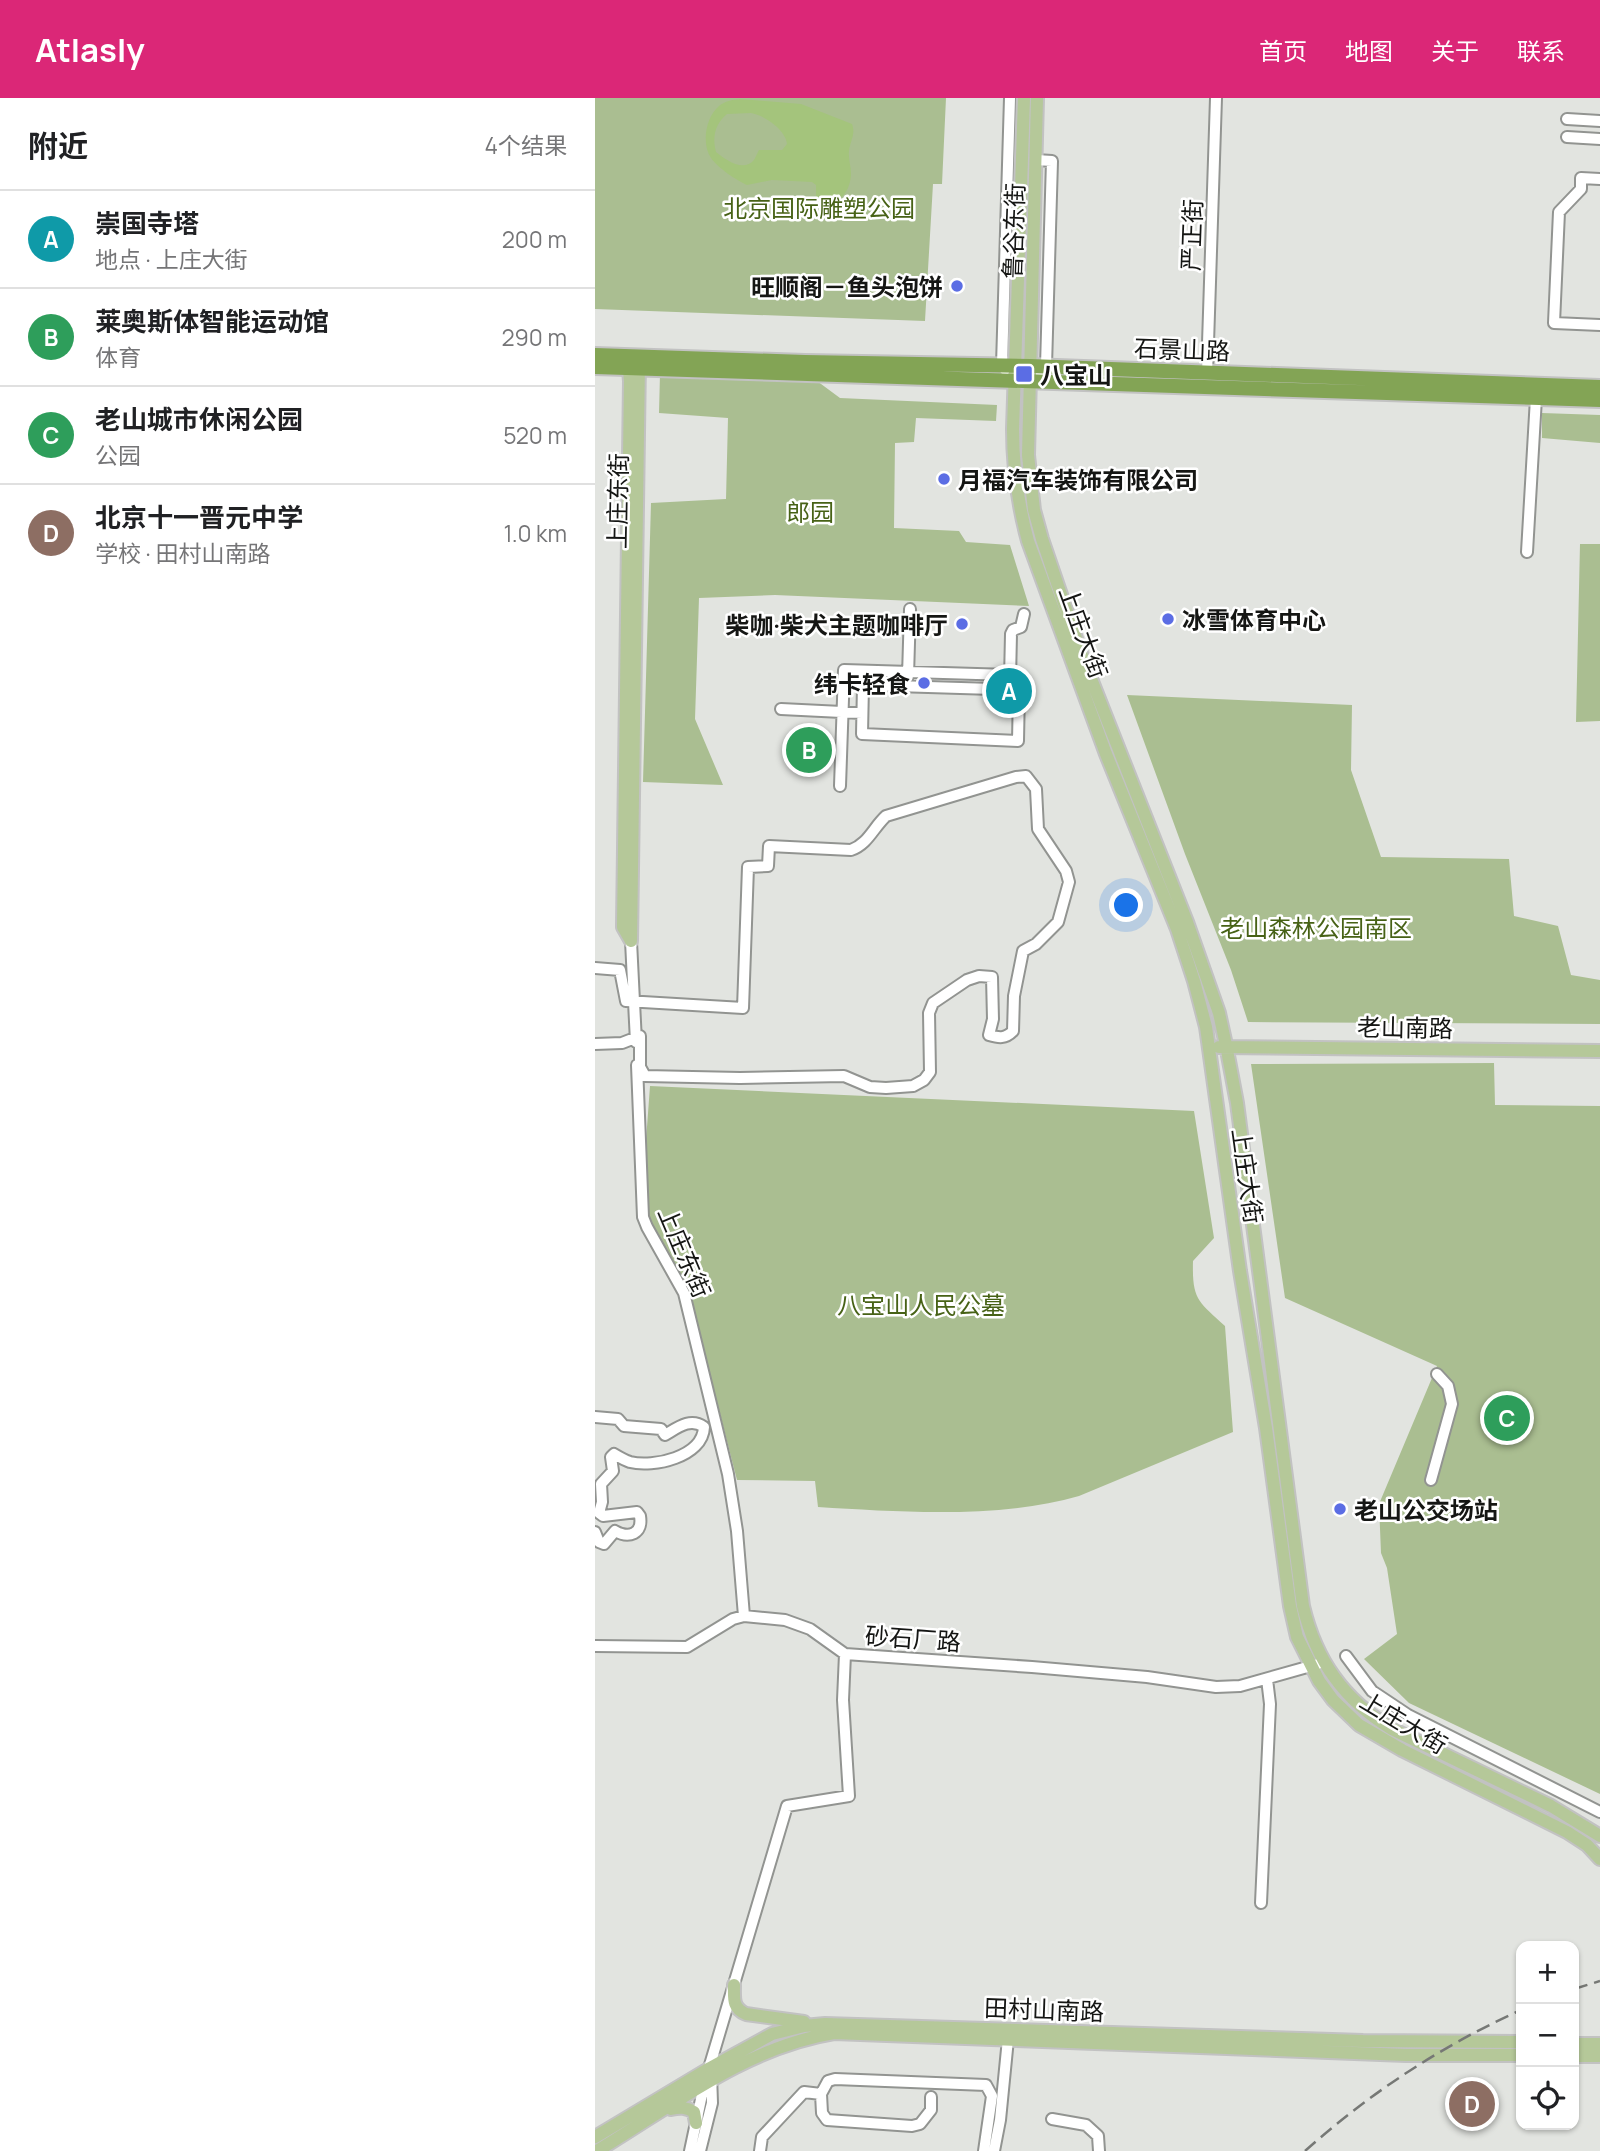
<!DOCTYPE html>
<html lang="zh">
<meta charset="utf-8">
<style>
body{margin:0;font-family:Manrope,"Noto Sans SC",sans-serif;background:#f6f6f6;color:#202124}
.controls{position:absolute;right:21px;bottom:21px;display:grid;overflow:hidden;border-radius:14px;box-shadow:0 2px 5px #0004}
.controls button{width:63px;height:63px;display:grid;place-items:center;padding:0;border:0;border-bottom:2px solid #e0e0e0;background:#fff;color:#202124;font:35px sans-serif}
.you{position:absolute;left:532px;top:808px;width:24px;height:24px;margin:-18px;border:5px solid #fff;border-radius:50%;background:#1a73e8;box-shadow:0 0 0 10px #1a73e833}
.badge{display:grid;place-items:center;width:46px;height:46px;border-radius:50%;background:#db2777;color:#fff;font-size:23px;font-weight:700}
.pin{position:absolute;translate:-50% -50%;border:4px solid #fff;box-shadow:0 2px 7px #0006}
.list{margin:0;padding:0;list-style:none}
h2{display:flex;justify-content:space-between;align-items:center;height:91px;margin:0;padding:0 28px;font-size:30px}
h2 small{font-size:23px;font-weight:400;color:#757577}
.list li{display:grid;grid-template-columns:46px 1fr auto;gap:21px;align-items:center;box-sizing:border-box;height:98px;padding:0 28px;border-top:2px solid #e0e0e0}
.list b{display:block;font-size:26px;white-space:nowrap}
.list p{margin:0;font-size:23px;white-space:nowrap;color:#757577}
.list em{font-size:23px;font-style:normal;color:#757577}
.icon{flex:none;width:38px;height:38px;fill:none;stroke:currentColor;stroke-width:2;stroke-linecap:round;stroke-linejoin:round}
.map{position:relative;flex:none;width:1005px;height:2053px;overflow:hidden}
header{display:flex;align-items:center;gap:42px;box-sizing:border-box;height:98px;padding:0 35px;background:#db2777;color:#fff}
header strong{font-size:33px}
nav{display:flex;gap:38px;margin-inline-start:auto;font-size:24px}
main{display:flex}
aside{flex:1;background:#fff}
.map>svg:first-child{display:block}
.green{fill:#aabe91}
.water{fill:#a4c47c;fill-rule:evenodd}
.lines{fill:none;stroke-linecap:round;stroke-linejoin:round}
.minor-casing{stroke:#929491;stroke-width:14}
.major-casing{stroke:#c2c2c2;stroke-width:16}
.highway-casing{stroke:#c2c2c2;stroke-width:18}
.minor{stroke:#fff;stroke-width:10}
.major{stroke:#b5c899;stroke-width:12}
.highway{stroke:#83a455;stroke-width:14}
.rail{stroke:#767875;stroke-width:2.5;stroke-dasharray:14 7;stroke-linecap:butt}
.poi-dot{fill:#5b6de4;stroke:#fff;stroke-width:2.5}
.labels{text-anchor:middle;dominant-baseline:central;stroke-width:5;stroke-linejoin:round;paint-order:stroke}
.park-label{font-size:24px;fill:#476216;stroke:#fff}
.street-label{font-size:24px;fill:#151614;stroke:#fff}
.poi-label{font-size:24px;font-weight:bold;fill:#151614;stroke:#fff;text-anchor:start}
</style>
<header>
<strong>Atlasly</strong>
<nav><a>首页</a><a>地图</a><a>关于</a><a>联系</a></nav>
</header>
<main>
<aside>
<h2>附近<small>4个结果</small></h2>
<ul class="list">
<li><span class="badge" style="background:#0f9aa8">A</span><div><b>崇国寺塔</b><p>地点 · 上庄大街</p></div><em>200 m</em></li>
<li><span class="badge" style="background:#2e9e5b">B</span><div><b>莱奥斯体智能运动馆</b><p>体育</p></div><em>290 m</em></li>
<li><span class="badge" style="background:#2e9e5b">C</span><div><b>老山城市休闲公园</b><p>公园</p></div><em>520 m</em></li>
<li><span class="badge" style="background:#8d6e63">D</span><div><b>北京十一晋元中学</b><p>学校 · 田村山南路</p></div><em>1.0 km</em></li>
</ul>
</aside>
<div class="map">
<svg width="1005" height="2053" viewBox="0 0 1005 2053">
<rect width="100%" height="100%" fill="#e2e4e0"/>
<path class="green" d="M 0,0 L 351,0 L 347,86 L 338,86 L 330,223 L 0,211 Z
M 65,276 L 222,283 L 245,300 L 402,307 L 401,323 L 321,320 L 319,344 L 300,345 L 299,430 L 364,433 L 371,444 L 415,447 L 434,508 L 180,497 L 104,500 L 100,621 L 128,687 L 48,684 L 56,405 L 131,401 L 133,320 L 64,315 Z
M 947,315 L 1005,317 L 1005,345 L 947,340 Z
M 985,446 L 1005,446 L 1005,623 L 981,624 Z
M 532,597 L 757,607 L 756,672 L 786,759 L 914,761 L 919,818 L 963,828 L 976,877 L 1005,882 L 1005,926 L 653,924 L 636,872 L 590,756 Z
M 899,965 L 900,1007 L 1005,1008 L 1005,1696 L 814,1605 L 769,1561 L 802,1536 L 792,1470 L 786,1455 L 784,1406 L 842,1268 L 690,1200 L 656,966 Z
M 55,988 L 599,1013 L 619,1140 L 598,1163 C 597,1202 603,1203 630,1228 L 638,1334 L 484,1398 C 405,1421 305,1414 223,1409 L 220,1383 L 142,1382 L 95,1199 L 53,1125 L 50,1056 Z"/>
<path class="water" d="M 145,1 L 206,6 L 257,26 C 261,36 255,43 254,53 C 253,61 256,68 256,75 C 256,96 239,114 221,99 L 221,87 L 217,84 L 177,82 L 152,87 C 141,82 123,70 116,60 C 106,45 111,19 124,8 C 130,3 137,2 145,1 ZM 156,15 C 169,17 191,32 192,46 L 187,52 L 164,52 C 162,55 161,59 159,62 C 148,75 130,61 121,54 C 117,39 120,26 132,16 Z"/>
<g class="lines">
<defs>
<path id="minor" d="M 972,21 L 1005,23
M 972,39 L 1005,41
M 1005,81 L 986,80 L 986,91 L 964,114 L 959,225 L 1005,227
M 410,272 L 407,267 L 415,0
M 612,276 L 621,0
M 435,283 L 451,268 L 457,63 L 441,62
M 932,454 L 941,300
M 313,578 L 315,511
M 415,581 L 416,536 L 418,532 L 426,529 L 429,516
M 415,584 L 420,584 L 424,592 L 423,643 L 267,636 L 268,587 L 398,591 L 405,590 Z
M 186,611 L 267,615
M 245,688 L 249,572 L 415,577
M 36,843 L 41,944
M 0,870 L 25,872 L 31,903 L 148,910 L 153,769 L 173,768 L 174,748 L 256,752 C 273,746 278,730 291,718 L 421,679 L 431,678 L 441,691 L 443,731 L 471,773 L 474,784 L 463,824 L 441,846 L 428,853 L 419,898 L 418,933 C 410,941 404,940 394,937 L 398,921 L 397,879 L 384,878 L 372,882 L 338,905 L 334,915 L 335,974 L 329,982 L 318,988 L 291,990 L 275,989 L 249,978 L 145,980 L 50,978 L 45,969 L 45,938 L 27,945 L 0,946
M 42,967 L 48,1119 L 52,1129 L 89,1195 L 133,1376 L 142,1433 L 149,1518
M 0,1319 L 23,1321 L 29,1328 L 66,1331 L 70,1337 C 82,1330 95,1319 109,1329 C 108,1359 58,1370 35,1364 C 29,1362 24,1359 19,1356 L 16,1359 L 18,1373 L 6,1386 L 7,1404 L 4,1415 L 8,1418 L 42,1414 L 45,1418 C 48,1436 34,1441 20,1433 L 9,1446 L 4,1444 L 0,1434
M 836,1382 L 857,1306 L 853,1288 L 842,1276
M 0,1548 L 92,1549 L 138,1521 L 149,1518 L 190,1522 L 215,1531 L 250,1556
M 751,1558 L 777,1593 L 813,1617 L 1005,1714
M 666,1805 L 675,1606 L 672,1581
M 226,1996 L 233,1983 L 240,1981 L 391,1987 L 397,1998 L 389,2053
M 457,2021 L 491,2027 L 503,2038 L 504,2053
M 95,2053 L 109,1987 L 192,1708 L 254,1698 L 248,1602 L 250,1556 L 437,1569 L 552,1579 L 621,1589 L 645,1588 L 723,1566
M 105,2053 L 117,2005 L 116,1976
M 165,2053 L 167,2039 L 209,1994 L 226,1996 L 227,2015 L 232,2022 L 317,2028 L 325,2026 L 336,2012 L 336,1999
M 399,2053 L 405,2022 L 413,1941"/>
<path id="major" d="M 429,0 L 418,331 C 418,370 423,406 433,443 L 511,656 L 582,831 L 599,883 L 611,929 L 645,1173 L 671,1330 L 695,1508 L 702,1539 L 724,1583 L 738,1602 L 764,1627 L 807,1652 L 972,1734 L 992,1747 L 1005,1761
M 442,0 L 433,357 L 439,412 L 447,441 L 487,558 L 592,824 L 624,915 L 631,947 L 642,1005 L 708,1508 C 721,1563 749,1602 797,1631 L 956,1708 L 1005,1738
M 33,262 L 35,283 L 28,829 L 36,843 L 44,262
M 624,949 L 1005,953
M 139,1887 C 139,1900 137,1910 151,1916 L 209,1924
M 979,1946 L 1005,1946
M 979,1958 L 1005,1958
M 76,2011 C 85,2009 91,2009 99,2014 L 101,2025
M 0,2039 L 115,1970 L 177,1936 L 209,1928 L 230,1926 L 768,1943 L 926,1944
M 2,2053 C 77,2008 151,1949 239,1935 L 811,1957 L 926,1957"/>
<path id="highway" d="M 0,257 L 210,264 L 435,268 L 1005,289
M 0,269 L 1005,302"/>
</defs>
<use href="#minor" class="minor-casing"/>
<use href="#major" class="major-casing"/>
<use href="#highway" class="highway-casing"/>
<use href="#minor" class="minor"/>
<use href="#major" class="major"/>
<use href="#highway" class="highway"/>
<path class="rail" d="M 979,1891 L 1005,1883
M 710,2053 C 775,1995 846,1948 926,1912"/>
</g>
<g class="poi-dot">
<circle cx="362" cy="188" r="7"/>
<rect x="420" y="267" width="18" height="18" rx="3.5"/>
<circle cx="349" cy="381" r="7"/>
<circle cx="573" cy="521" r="7"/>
<circle cx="367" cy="526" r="7"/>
<circle cx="329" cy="585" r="7"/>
<circle cx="745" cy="1411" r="7"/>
</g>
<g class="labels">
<g class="park-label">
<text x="224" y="109">北京国际雕塑公园</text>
<text x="215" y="413">郎园</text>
<text x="721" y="829">老山森林公园南区</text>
<text x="326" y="1206">八宝山人民公墓</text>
</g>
<g class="street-label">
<text transform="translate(418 133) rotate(-88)">鲁谷东街</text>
<text transform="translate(596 137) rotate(-88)">严正街</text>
<text transform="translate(587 251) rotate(2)">石景山路</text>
<text transform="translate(22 403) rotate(-89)">上庄东街</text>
<text transform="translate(489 534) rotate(70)">上庄大街</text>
<text transform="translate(810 929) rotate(1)">老山南路</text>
<text transform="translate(653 1078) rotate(82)">上庄大街</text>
<text transform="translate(90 1154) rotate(67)">上庄东街</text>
<text transform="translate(318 1540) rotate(4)">砂石厂路</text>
<text transform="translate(809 1624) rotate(31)">上庄大街</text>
<text transform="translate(449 1911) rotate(2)">田村山南路</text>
</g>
<g class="poi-label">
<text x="348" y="188" text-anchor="end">旺顺阁－鱼头泡饼</text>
<text x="445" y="276">八宝山</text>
<text x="363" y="381">月福汽车装饰有限公司</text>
<text x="587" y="521">冰雪体育中心</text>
<text x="353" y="526" text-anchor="end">柴咖·柴犬主题咖啡厅</text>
<text x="315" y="585" text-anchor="end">纬卡轻食</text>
<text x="759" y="1411">老山公交场站</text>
</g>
</g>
</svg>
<div class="controls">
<button>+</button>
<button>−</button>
<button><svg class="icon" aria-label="locate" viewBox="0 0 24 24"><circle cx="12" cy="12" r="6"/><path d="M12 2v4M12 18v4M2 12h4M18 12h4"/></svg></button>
</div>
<div class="you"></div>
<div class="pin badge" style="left:414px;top:593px;background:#0f9aa8">A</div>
<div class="pin badge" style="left:214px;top:652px;background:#2e9e5b">B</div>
<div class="pin badge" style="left:912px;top:1320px;background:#2e9e5b">C</div>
<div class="pin badge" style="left:877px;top:2006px;background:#8d6e63">D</div>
</div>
</main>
